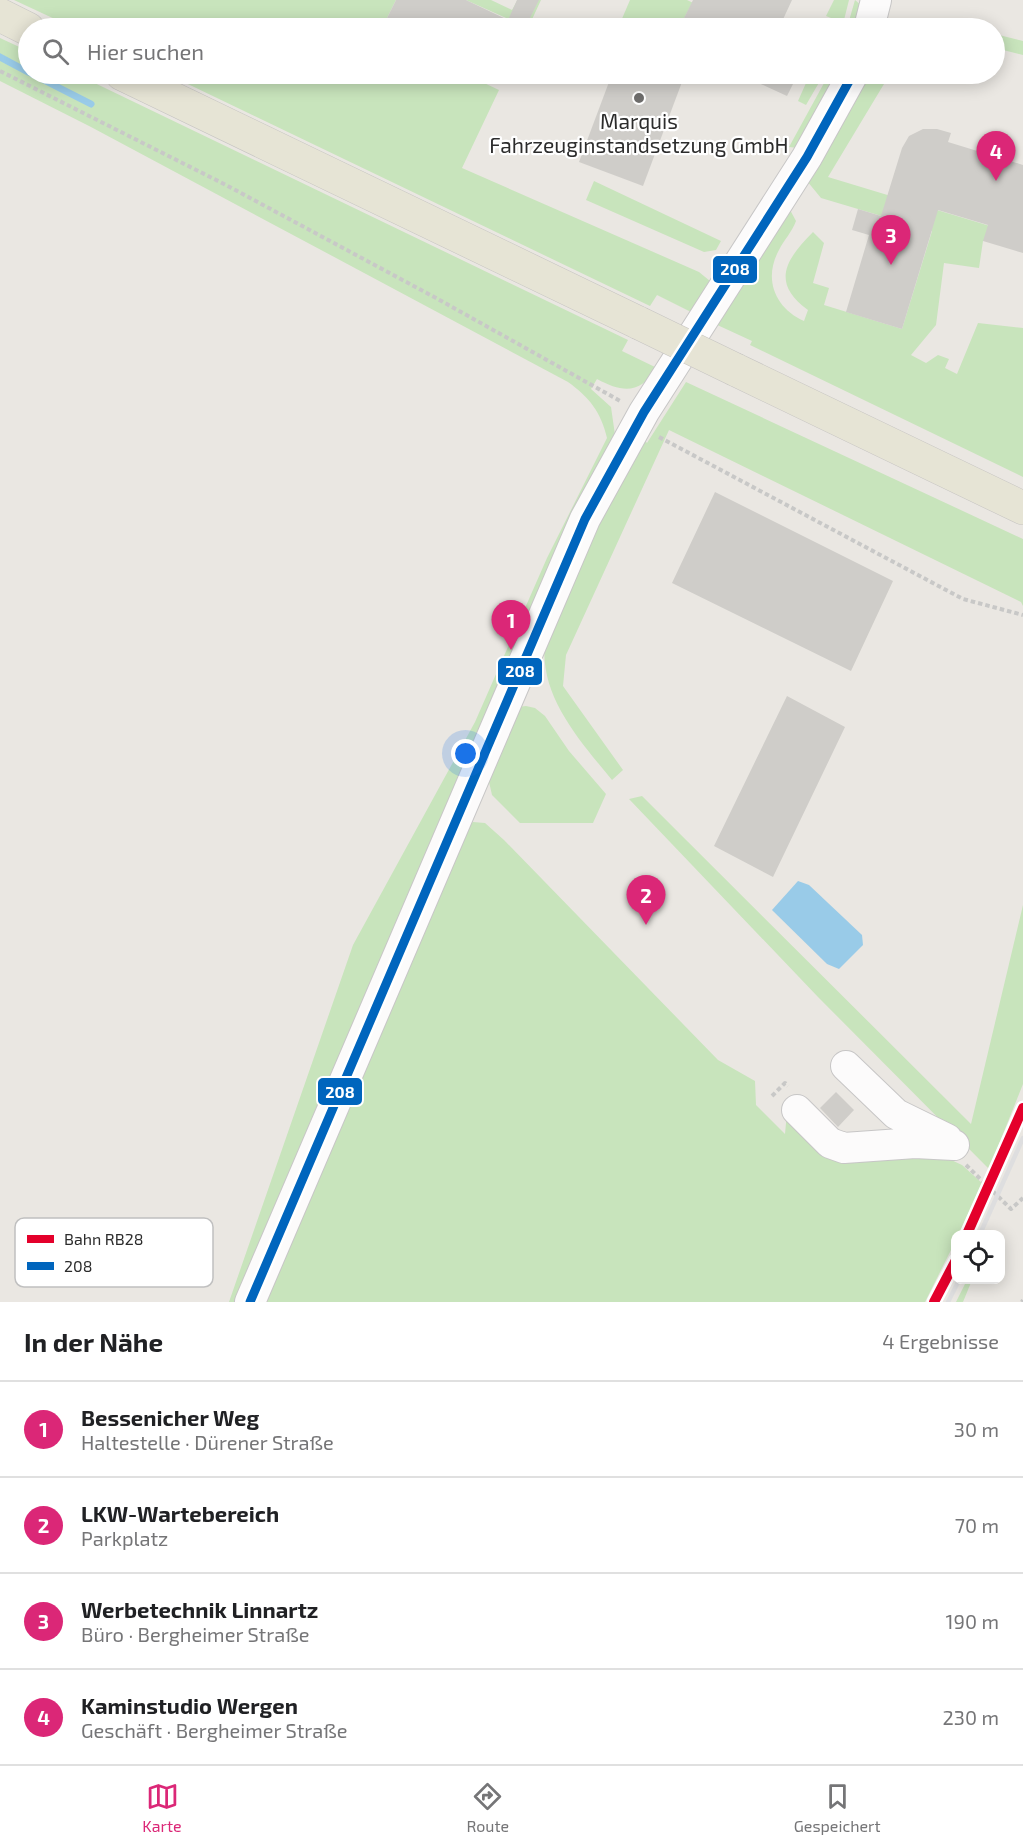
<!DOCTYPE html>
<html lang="de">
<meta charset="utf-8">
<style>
body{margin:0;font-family:"Exo 2",sans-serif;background:#f6f6f6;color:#202124}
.controls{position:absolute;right:18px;bottom:18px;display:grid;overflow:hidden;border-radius:12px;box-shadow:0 3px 15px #0003}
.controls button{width:54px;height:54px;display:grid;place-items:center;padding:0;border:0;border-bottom:2px solid #e0e0e0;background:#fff;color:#202124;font:30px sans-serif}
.you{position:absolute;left:466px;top:754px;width:21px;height:21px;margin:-15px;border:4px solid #fff;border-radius:50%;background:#1a73e8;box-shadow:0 0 0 9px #1a73e833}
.badge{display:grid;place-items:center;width:39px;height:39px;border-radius:50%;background:#db2777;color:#fff;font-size:20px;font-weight:700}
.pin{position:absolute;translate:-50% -50px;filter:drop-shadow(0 2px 3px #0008)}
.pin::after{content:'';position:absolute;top:32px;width:21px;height:18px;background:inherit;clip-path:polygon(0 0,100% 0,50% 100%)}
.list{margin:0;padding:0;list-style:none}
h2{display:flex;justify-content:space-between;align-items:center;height:78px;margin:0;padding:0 24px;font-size:26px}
h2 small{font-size:20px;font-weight:400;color:#757577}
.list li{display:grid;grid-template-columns:39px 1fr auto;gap:18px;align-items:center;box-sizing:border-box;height:96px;padding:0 24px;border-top:2px solid #e0e0e0}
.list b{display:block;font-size:22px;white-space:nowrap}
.list p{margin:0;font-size:20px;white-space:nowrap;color:#757577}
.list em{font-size:20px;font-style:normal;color:#757577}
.icon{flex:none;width:33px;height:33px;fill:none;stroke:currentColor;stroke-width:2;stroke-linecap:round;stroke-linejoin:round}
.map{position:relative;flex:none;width:1023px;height:1302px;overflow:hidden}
.search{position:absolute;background:#fff;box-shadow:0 3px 15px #0003;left:18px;right:18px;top:18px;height:66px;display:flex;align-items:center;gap:15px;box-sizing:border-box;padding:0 21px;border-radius:33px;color:#757577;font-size:22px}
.sheet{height:462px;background:#fff}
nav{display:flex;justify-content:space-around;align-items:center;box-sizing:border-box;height:84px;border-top:2px solid #e0e0e0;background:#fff;font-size:16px;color:#757577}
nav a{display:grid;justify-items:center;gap:3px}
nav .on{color:#db2777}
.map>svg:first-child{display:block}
.green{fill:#c8e4bc}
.water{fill:#99cbe8}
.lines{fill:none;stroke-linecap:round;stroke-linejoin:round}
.stream{stroke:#99cbe8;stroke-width:7}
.building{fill:#cfcdc9}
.minor-casing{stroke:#c7c6c6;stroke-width:32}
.major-casing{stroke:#c6c4c2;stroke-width:34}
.path{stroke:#c8c8c7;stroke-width:4;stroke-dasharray:4.5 3;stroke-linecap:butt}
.minor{stroke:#fcfbfb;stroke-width:30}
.major{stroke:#e6e4d5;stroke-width:33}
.rail{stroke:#dededf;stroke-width:4.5}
.major-bridge-casing{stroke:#c6c4c2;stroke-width:34;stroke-linecap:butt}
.major-bridge{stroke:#e6e4d5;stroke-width:33}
.bus-1-casing{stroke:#fff;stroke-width:14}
.bus-1{stroke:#0065bd;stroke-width:9}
.rail-1-casing{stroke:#fff;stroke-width:15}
.rail-1{stroke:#e4002b;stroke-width:10}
.poi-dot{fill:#6e6d6c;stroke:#fff;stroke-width:2}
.labels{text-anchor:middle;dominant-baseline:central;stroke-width:4.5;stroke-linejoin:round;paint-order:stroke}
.poi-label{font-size:21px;fill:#2c2c2c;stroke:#fff}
.key{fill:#fff;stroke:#c0c0c0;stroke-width:1.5}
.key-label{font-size:16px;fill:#2c2c2c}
.line-badge{stroke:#fff;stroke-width:2}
.badge-label{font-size:16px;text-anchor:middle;font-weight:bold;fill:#fff}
</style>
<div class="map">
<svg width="1023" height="1302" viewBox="0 0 1023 1302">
<rect width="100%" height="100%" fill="#eae7e2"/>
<path class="green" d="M 14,0 L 396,0 L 382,28 L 74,28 Z
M 466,0 L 491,0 L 512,10 L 517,1 L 541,0 L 528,28 Z
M 630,0 L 687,0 L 746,28 L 731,28 L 689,9 L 679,28 L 618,28 Z
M 834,0 L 849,0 L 842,28 L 838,28 L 841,22 L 826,16 Z
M 855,0 L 862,6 L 856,28 L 847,28 Z
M 934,19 L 972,28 L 937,28 Z
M 995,34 L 1023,41 L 1023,55 L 995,48 Z
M 0,38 L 28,51 L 28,74 L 76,74 L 628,340 L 622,351 L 657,368 C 640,394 623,393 597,379 L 591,389 L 611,407 L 615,435 L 240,1302 L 229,1302 L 353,945 L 475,722 L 547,558 L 607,438 C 601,412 589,397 568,382 L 91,127 L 0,81 Z
M 167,74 L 465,74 L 499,90 L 462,168 L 699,272 L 710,281 L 709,286 L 693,313 L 657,295 L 650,306 Z
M 810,74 L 824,74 L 806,105 L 798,101 Z
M 829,74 L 839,74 L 798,148 L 789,147 Z
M 868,74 L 890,74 L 828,177 L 1023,236 L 983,241 L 979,268 L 944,263 L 936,325 L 911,355 L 926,363 L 938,355 L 949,359 L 945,368 L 957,374 L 978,323 L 1023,328 L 1023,477 L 750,345 L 752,341 L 713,323 L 789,208 L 796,221 C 792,232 784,240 779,250 C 763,279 775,308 804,321 L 808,310 C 771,283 785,260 813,232 L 824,243 L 813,283 L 829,288 L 824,305 L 902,329 L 932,231 L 821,198 L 807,181 L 853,105 Z
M 594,181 L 721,241 L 716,250 L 704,252 L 586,200 Z
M 686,382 L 1023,539 L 1023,606 L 1021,602 L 669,430 L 566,655 L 563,686 L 623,770 L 612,780 C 576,736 533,689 547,629 L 641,436 L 647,443 Z
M 526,706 L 535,708 L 545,716 L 569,751 L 606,794 L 593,823 L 520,823 L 492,795 L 487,773 L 518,707 Z
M 642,796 L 971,1124 L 1023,905 L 1023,1084 L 989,1169 L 818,997 L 629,799 Z
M 473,822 L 485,823 L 504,840 L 718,1060 L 755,1081 L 756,1105 L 785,1134 L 787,1112 L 866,1159 L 949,1159 L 962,1165 L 982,1183 L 959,1234 L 956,1234 L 955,1242 L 925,1302 L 260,1302 L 466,826 Z
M 967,1280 L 972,1280 L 963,1302 L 956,1302 Z"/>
<path class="water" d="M 798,881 L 809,885 L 862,935 L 863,945 L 839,969 L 827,964 L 772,910 Z"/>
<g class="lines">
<path class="stream" d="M 0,57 L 28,72
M 32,74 L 91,104"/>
</g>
<path class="building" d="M 396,0 L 466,0 L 508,20 L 517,0 L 539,0 L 525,28 L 382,28 Z
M 693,0 L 792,0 L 779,28 L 679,28 Z
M 612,74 L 685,74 L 643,186 L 579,162 Z
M 739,74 L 798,74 L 787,96 Z
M 923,129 L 937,129 L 951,133 L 948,142 L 1023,165 L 1023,253 L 983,241 L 988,225 L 938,210 L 902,329 L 846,312 L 869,235 L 852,230 L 858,209 L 881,216 L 902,148 L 909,136 Z
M 715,492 L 893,581 L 851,671 L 672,583 Z
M 787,696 L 845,727 L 773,877 L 714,846 Z
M 836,1092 L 854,1110 L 838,1127 L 820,1108 Z"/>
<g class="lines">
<defs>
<path id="minor" d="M 869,28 L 876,0
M 846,1066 L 896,1114 L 947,1139
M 797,1110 L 830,1143 L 844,1148 L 915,1143 L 954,1145
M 250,1302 L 585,519 L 644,412 L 807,157 L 853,74"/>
<path id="major" d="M 0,15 L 28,29
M 122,74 L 639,323
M 736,370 L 1023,508"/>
</defs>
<use href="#minor" class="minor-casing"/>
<use href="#major" class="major-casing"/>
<path class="path" d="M 0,71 L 226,185 L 436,298 L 622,402
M 659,437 L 963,599 L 1023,615
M 772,1096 L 785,1083 L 788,1086
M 966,1165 L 1011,1209 L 1023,1198
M 1022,1302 L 1023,1300"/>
<use href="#minor" class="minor"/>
<use href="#major" class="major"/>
<path class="rail" d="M 980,1234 L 1023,1138
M 948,1302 L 959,1280"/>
<defs>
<path id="major-bridge" d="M 639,323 L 736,370"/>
</defs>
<use href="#major-bridge" class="major-bridge-casing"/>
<use href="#major-bridge" class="major-bridge"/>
<defs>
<path id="bus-1" d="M 250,1302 L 585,519 L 644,412 L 807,157 L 853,74"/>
</defs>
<use href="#bus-1" class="bus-1-casing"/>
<use href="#bus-1" class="bus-1"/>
<defs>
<path id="rail-1" d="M 967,1234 L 1023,1108
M 934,1302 L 956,1260"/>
</defs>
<use href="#rail-1" class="rail-1-casing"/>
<use href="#rail-1" class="rail-1"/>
</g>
<circle class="poi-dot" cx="639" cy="98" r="6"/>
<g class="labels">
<g class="poi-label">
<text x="639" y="120">Marquis<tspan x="639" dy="24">Fahrzeuginstandsetzung GmbH</tspan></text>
</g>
</g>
<rect x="15" y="1218" width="198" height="69" rx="9" class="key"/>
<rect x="27" y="1235" width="27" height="8" fill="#e4002b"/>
<rect x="27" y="1262" width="27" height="8" fill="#0065bd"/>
<g class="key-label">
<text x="64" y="1245">Bahn RB28</text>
<text x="64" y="1272">208</text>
</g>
<g class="line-badge">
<rect x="712" y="255" width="46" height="29" rx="6" fill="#0065bd"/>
<rect x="497" y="657" width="46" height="29" rx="6" fill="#0065bd"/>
<rect x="317" y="1077" width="46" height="29" rx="6" fill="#0065bd"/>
</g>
<g class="badge-label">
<text x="735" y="275">208</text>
<text x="520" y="677">208</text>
<text x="340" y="1098">208</text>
</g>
</svg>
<div class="controls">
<button><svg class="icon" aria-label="locate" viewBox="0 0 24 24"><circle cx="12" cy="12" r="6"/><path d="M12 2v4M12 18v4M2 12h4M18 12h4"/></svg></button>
</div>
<div class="you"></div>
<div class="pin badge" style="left:511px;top:650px">1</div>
<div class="pin badge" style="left:646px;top:925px">2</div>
<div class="pin badge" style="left:891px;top:265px">3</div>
<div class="pin badge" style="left:996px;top:181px">4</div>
<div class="search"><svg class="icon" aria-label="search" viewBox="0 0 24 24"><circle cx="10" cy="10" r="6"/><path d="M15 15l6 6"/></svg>Hier suchen</div>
</div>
<section class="sheet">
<h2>In der Nähe<small>4 Ergebnisse</small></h2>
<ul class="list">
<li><span class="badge">1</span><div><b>Bessenicher Weg</b><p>Haltestelle · Dürener Straße</p></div><em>30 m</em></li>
<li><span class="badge">2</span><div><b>LKW-Wartebereich</b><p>Parkplatz</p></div><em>70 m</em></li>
<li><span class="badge">3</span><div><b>Werbetechnik Linnartz</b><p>Büro · Bergheimer Straße</p></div><em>190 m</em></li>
<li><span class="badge">4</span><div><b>Kaminstudio Wergen</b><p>Geschäft · Bergheimer Straße</p></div><em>230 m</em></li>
</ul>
</section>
<nav>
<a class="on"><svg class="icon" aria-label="map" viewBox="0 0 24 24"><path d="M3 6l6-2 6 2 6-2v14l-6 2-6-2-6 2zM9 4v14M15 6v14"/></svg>Karte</a>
<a><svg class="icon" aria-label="directions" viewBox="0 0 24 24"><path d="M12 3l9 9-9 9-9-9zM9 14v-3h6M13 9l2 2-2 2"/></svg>Route</a>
<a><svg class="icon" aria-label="saved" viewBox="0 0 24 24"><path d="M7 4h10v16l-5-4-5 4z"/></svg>Gespeichert</a>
</nav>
